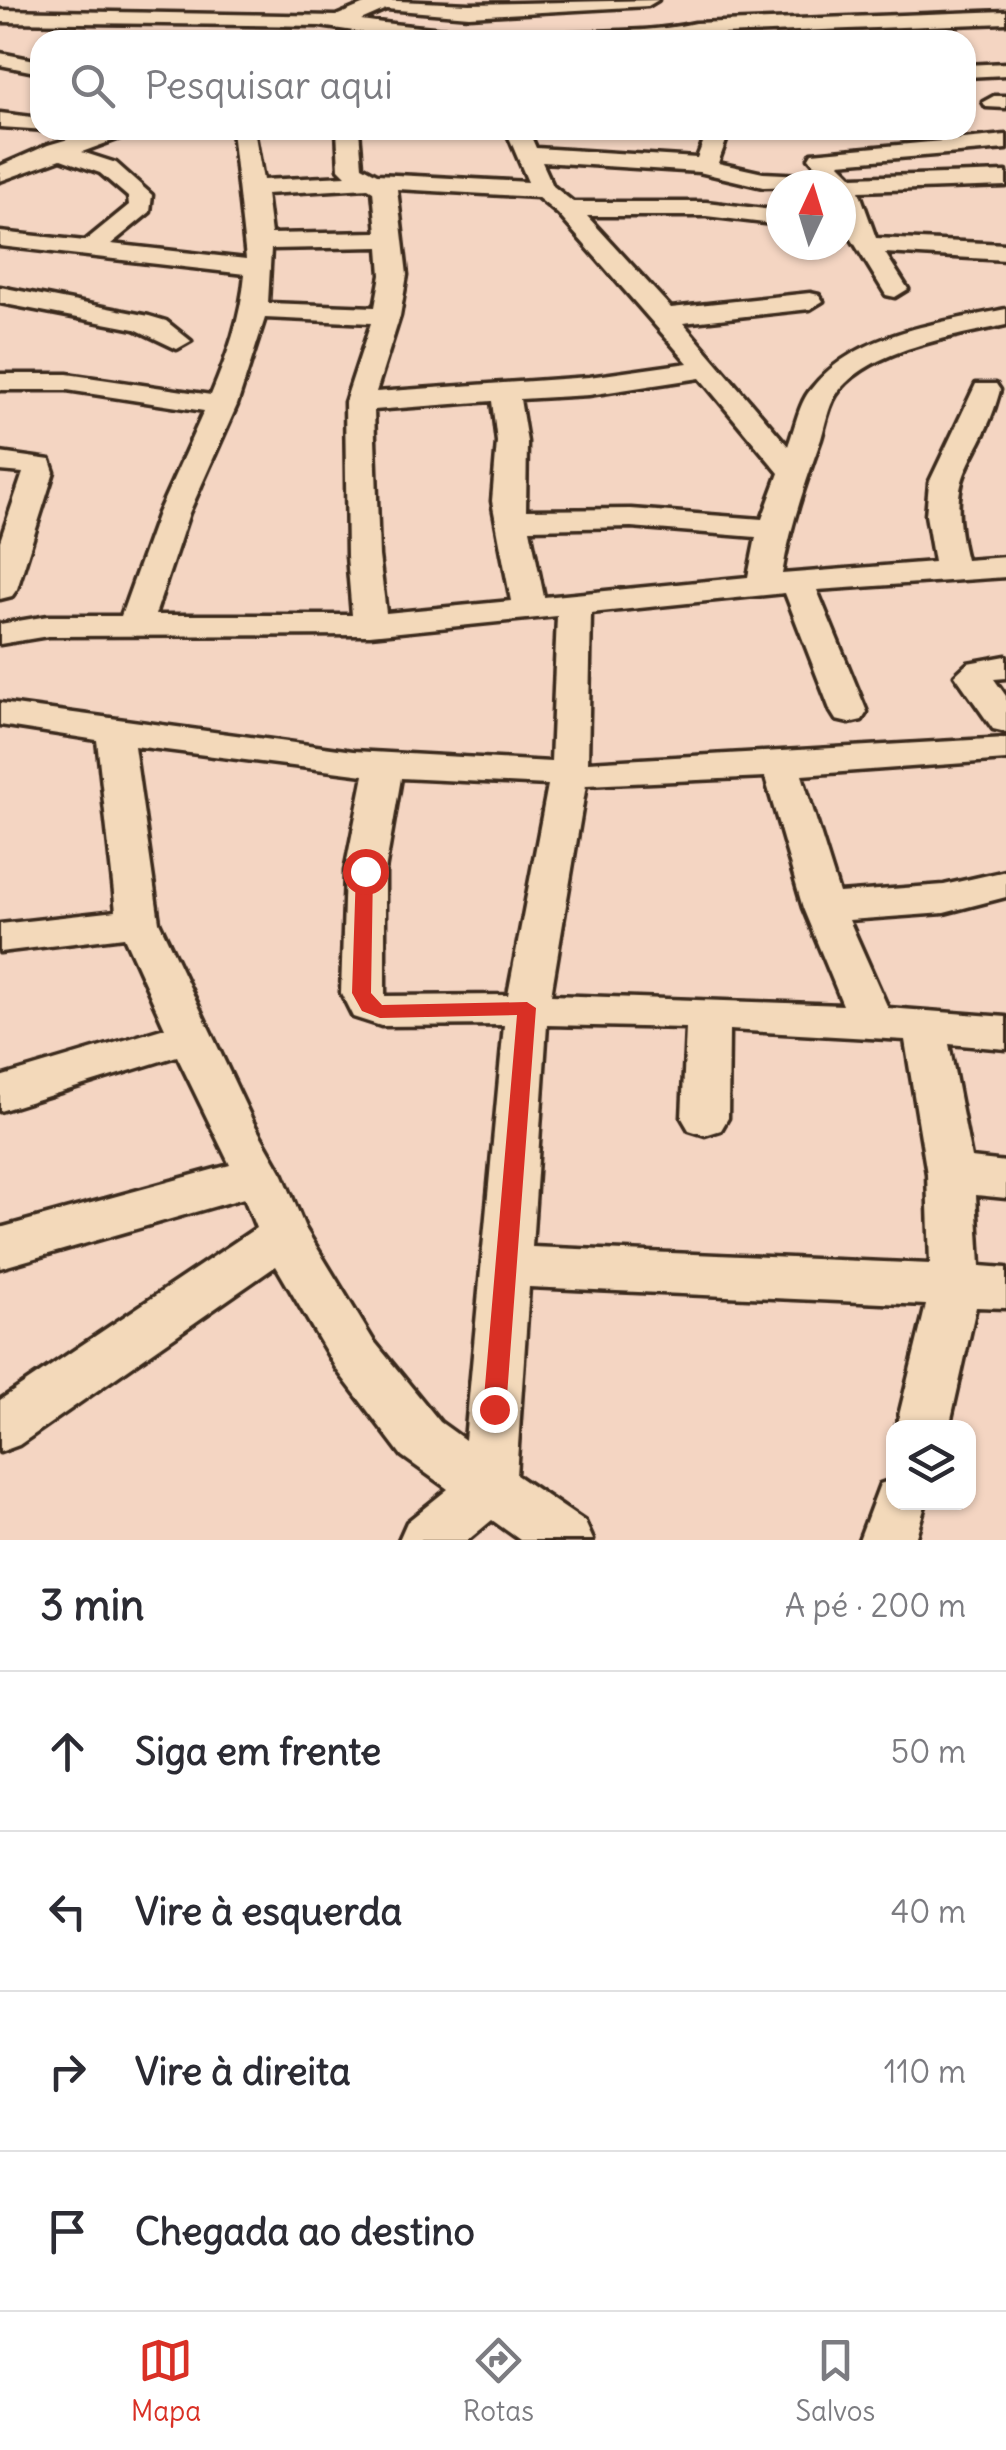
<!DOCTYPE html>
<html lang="pt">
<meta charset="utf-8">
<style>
body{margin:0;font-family:Delius,sans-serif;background:#f7f7f7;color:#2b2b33}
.controls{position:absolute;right:30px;bottom:30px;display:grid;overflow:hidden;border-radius:20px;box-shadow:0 2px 8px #0004}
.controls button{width:90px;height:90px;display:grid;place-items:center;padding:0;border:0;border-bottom:2px solid #e1e1e2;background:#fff;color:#2b2b33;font:50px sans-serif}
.compass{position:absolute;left:766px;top:170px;width:90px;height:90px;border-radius:50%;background:#fff;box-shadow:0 2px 8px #0004;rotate:4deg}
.stop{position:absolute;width:30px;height:30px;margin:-22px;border:8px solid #d93025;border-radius:50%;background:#fff}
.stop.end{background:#d93025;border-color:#fff;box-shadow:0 2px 10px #0008}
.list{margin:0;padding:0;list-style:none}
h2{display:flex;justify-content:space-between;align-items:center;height:130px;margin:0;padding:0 40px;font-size:42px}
h2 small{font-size:32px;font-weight:400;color:#7c7c81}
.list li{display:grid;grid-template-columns:65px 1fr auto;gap:30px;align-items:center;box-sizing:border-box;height:160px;padding:0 40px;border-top:2px solid #e1e1e2}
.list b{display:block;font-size:38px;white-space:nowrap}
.list em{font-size:32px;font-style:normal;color:#7c7c81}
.icon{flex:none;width:55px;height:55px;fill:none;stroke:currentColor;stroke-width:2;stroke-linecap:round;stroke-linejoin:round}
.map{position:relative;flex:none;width:1006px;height:1540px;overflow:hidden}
.search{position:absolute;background:#fff;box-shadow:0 2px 8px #0004;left:30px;right:30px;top:30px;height:110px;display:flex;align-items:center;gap:25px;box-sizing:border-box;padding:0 35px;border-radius:30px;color:#7c7c81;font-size:38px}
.sheet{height:770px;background:#fff}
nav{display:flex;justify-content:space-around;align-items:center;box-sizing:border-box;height:140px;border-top:2px solid #e1e1e2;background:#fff;font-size:28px;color:#7c7c81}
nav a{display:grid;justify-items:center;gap:5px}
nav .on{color:#d93025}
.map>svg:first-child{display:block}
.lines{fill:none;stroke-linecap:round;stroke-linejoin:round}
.minor-casing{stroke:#3b2a1e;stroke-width:7}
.minor{fill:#f3d9ba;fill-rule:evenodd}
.route{fill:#d93025}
</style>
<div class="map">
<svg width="1006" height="1540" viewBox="0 0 1006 1540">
<rect width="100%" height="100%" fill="#f4d5c2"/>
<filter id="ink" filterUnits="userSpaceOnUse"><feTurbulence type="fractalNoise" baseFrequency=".01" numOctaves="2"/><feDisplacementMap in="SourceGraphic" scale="20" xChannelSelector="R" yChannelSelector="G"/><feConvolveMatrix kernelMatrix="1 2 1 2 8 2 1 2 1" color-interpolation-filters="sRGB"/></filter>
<g filter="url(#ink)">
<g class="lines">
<defs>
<path id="minor" d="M 374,0 L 469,4 L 658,0 L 648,6 L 469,16 L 386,9 L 361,20 C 437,31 510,34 587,32 C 624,31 659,31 695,23 L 1006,11 L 1006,23 L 695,35 L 672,40 L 415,40 L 320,26 L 0,22 L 0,10 L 336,16 Z
M 0,53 L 40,61 L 40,73 L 0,65 Z
M 1006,63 L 1006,75 L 966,77 L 966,65 Z
M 994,96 L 1006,96 L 1006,108 L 986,107 L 983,102 Z
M 0,113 L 40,118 L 40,130 L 47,130 L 0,127 Z
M 99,130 L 131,130 L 128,135 L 82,152 L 116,163 L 152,195 L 150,212 L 111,244 L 246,259 L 232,130 L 254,130 L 263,180 L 346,176 L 339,169 L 337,130 L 359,130 L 362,166 L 377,174 L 528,182 L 506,130 L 528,130 L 536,148 L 697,158 L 708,130 L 730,130 L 718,163 L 763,173 L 825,176 L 809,158 L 812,153 L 1006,135 L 1006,149 L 839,163 L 853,177 L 1006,172 L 1006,186 L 859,191 L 876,238 L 1006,244 L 1006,260 L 885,253 L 908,289 L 895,297 L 886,295 L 845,228 L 841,185 L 763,187 L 699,172 L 542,162 L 553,186 L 573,202 L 706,202 L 781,211 L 781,225 L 706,216 L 587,216 L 671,308 L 810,293 L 819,295 L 823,301 L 810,309 L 683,323 L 788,446 C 795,428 799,402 812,388 C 856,332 941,323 1006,309 L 1006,325 C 956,336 867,349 836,395 C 828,407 825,426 821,439 C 805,484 790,527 782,574 L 934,562 L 926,515 L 929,483 L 976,384 L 996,384 L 1000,390 C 979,468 943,466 966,560 L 1006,557 L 1006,577 L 817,590 L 867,712 L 862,720 L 849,723 L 836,720 L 831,712 L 785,593 L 591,613 L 588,762 L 1006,738 L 1006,760 L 802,775 L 839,893 L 944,885 L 1006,871 L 1006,897 L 944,913 L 849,920 L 888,1008 L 1006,1017 L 1006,1049 L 949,1044 L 971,1158 L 1006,1162 L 1006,1198 L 976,1195 L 980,1266 L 1006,1268 L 1006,1308 L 976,1307 L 949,1428 L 896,1428 L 926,1305 L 529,1287 L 516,1475 L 585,1522 L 593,1540 L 520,1540 L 492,1520 L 468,1540 L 399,1540 L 407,1522 L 448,1489 L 402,1456 L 337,1370 L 276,1266 L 19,1445 L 0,1452 L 0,1400 L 256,1228 L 244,1198 L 0,1268 L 0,1228 L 230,1165 L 177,1056 L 0,1111 L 0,1077 L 165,1028 L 124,937 L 0,952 L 0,924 L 116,911 L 97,740 L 0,725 L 0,703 L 353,751 L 551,762 L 557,616 L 370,635 L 48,636 L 0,644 L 0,624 L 48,616 L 121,616 L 158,513 L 204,411 L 67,390 L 0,390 L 0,374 L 67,374 L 211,395 C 228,355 241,317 245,274 L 0,246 L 0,232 L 85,241 L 129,205 L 128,197 L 100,173 L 61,159 L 0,181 L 0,166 L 48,145 ZM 368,188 L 373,191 L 377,232 L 271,234 L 266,194 ZM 397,189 L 537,197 L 558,214 L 688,363 L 589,377 L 376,392 L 400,316 L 407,275 ZM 379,247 L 381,275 L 375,307 L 268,303 L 271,249 ZM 265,318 L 371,323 L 345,402 L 347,556 L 352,615 L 155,615 L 189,513 L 237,405 ZM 700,378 L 779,473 L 762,519 L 631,509 L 526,510 L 527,442 L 520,399 L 589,395 ZM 492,401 L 497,442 L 492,501 L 511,601 L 386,613 L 379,556 L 374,410 ZM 631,527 L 756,537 L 748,577 L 544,597 L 530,529 ZM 134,746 L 364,775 L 345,871 L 341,993 L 353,1017 L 381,1026 L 504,1025 L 465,1440 L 440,1422 L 373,1340 L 305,1228 L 283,1175 L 253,1122 L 159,922 ZM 765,777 L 803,908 L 843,1005 L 551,995 L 586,785 ZM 401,778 L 548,785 L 508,995 L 385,996 L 385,871 ZM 547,1025 L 686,1028 L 682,1118 L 689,1130 L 705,1135 L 721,1130 L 728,1118 L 729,1030 L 905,1040 L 927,1174 L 930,1264 L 532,1247 Z
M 0,287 L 149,316 L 166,321 L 191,341 L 177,349 L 135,329 L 0,303 Z
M 0,453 L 50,460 L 54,472 L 17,589 L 12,596 L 0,599 L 0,541 L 23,473 L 0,471 Z
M 1006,656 L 1006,678 L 994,679 L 1006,696 L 1006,732 L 993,729 L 955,675 L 968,663 Z
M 894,1479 L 894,1502 L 926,1502 L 915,1540 L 859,1540 L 880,1484 Z"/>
</defs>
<use href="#minor" class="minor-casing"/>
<use href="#minor" class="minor"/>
</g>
</g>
<path class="route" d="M 365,865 L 373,871 L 371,993 L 382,1005 L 527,1002 L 536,1008 L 506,1409 L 502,1416 L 486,1416 L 483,1409 L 517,1015 L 380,1018 L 362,1011 L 352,993 L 356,871 Z"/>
</svg>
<div class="controls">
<button><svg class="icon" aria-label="layers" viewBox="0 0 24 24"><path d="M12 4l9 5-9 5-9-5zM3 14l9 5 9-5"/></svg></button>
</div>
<svg class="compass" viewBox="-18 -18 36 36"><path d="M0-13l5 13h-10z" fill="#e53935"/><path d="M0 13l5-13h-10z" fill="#7c7c81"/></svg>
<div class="stop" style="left:365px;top:871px"></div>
<div class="stop end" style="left:494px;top:1409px"></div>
<div class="search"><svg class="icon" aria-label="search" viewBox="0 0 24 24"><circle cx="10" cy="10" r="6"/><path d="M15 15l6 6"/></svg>Pesquisar aqui</div>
</div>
<section class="sheet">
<h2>3 min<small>A pé · 200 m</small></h2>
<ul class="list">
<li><svg class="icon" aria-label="ahead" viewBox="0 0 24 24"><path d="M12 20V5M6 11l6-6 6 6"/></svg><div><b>Siga em frente</b></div><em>50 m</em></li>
<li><svg class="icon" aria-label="left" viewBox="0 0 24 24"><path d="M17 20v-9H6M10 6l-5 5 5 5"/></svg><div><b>Vire à esquerda</b></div><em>40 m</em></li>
<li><svg class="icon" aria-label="right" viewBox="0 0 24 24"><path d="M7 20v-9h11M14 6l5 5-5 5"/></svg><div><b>Vire à direita</b></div><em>110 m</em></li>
<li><svg class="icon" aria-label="arrive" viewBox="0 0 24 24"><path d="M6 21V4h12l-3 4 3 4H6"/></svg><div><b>Chegada ao destino</b></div></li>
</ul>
</section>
<nav>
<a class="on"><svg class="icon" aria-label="map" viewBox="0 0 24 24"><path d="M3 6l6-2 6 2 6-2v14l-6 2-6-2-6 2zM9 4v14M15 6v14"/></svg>Mapa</a>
<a><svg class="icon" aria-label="directions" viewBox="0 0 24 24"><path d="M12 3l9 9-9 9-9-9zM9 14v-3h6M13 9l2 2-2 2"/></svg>Rotas</a>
<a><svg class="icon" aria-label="saved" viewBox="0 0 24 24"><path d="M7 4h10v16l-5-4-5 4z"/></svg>Salvos</a>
</nav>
